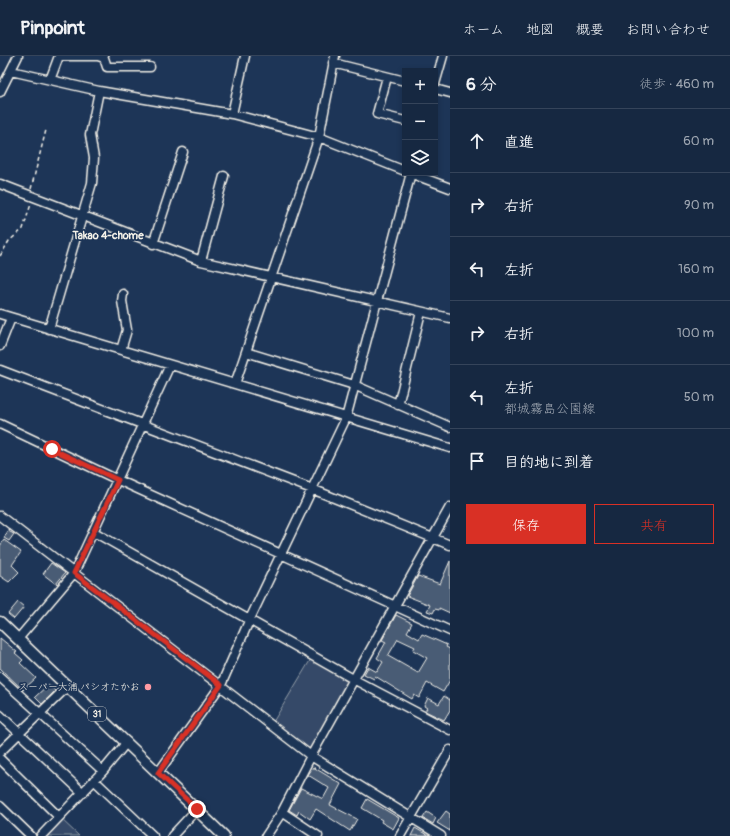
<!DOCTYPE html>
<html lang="ja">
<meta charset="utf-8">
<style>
body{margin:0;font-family:Pangolin,"Klee One",sans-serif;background:#23344c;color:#f1f3f6}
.controls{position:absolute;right:12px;top:12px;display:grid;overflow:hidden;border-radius:0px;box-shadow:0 2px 6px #0003}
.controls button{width:36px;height:36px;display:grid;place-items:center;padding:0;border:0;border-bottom:1px solid #35445a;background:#162841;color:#f1f3f6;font:20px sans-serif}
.stop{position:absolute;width:12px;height:12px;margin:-9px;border:3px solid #d93025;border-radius:50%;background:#fff}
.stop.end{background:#d93025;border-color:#fff;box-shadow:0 1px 4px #0008}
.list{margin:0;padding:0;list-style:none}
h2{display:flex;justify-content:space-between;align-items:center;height:52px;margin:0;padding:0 16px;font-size:17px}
h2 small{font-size:13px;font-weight:400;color:#9ea6b1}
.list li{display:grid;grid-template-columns:26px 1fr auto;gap:12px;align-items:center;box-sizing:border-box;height:64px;padding:0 16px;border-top:1px solid #35445a}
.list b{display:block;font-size:15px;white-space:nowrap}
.list p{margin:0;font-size:13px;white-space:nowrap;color:#9ea6b1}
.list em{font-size:13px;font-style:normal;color:#9ea6b1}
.actions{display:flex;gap:8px;padding:12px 16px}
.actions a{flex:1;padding:9px 0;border:1px solid #d93025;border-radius:0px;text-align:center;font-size:14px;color:#d93025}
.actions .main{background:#d93025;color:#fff}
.icon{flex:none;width:22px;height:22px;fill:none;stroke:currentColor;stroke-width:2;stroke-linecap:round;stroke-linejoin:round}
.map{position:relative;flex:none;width:450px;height:780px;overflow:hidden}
header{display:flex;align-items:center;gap:24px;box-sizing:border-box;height:56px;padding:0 20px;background:#162841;border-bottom:1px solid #35445a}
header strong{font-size:19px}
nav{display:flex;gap:22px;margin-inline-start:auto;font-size:14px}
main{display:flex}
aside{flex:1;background:#162841}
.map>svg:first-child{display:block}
.green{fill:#354a67;stroke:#949ea8}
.building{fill:#485b74;stroke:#f4f1e8;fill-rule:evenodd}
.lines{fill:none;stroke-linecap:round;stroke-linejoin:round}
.minor-casing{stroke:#f4f1e8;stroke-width:11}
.major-casing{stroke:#f4f1e8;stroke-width:13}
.path{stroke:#f4f1e8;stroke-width:1.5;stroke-dasharray:4 3;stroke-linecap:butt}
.minor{stroke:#1d3557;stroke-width:8}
.major{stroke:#1d3557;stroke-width:10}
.route{stroke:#d93025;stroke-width:5}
.poi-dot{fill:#ff9aa2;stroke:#1d3557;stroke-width:1.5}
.labels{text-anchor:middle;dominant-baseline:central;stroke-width:3.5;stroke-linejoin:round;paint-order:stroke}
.shield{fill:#1d3557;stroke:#b4b9bc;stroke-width:1}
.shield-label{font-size:9px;font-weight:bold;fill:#f4f1e8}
.poi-label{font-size:10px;fill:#f4f1e8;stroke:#1d3557;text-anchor:end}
.neighbourhood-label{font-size:11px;font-weight:bold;fill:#f4f1e8;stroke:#1d3557}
</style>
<header>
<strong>Pinpoint</strong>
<nav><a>ホーム</a><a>地図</a><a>概要</a><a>お問い合わせ</a></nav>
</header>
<main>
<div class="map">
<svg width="450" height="780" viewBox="0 0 450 780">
<rect width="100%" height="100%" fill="#1d3557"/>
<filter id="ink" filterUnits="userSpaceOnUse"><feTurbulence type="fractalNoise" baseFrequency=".025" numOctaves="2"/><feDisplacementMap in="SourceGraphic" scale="8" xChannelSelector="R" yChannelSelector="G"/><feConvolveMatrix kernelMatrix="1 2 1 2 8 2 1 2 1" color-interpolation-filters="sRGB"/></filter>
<g filter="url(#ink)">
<path class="green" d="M 311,603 L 349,627 L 310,695 L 273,666 Z
M 59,761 L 79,780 L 42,780 Z"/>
<path class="building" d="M 8,475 L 14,478 L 9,485 L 4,482 Z
M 4,484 L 21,496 L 12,509 L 19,516 L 9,526 L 0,520 L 0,490 Z
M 450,505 L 450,557 L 439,552 L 439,554 L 435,553 L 433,557 L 427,555 L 430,549 L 407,540 L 418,520 L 440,528 Z
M 51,507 L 65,517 L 56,528 L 43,518 Z
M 18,546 L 24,551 L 14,563 L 8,558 Z
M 396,559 L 412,567 L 407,576 L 419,583 L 422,578 L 447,589 L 446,591 L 450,593 L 450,624 L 443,636 L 427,627 L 419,642 L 414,639 L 412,643 L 375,620 L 374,623 L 364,618 L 368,611 L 377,616 L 383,606 L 377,602 L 386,586 L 382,584 ZM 398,583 L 415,591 L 413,594 L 427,602 L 418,617 L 388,600 Z
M 0,582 L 17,596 L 15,597 L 23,604 L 20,607 L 36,622 L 23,634 L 0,612 Z
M 49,628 L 55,635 L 42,648 L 35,641 Z
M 444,640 L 450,644 L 450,654 L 444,664 L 425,655 L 427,652 L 424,650 L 428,642 L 439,648 Z
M 313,711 L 341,728 L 330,749 L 357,763 L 350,775 L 316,753 L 310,763 L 299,755 L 297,759 L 289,754 L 301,732 L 323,743 L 329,732 L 308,719 Z
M 367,743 L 399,762 L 393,773 L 381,766 L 382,764 L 362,752 Z
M 446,755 L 450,758 L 450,775 L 437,767 Z
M 427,756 L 436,762 L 433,768 L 423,762 Z
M 415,772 L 429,780 L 411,780 Z"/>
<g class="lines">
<defs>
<path id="minor" d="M 59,0 L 95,0
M 98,0 L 104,2 L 107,11 L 150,11
M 333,7 L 405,25
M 11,15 L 99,35 L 232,58 L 319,81 L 405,115
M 387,21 L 377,58 L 405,65
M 50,24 L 59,0
M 435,28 L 443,0
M 435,33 L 450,37
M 0,36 L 18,0
M 232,58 L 245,0
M 410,117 L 450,132
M 0,128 L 201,205 L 450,262
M 153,188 L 183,96
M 201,205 L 224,120
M 0,258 L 450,392
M 49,273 L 92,127 L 94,102 L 90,79 L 99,35
M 0,290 L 11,262
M 121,294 L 127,274 L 122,245 L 123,238
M 246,296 L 354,329 L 450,371
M 0,314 L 312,433 L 450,489
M 235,328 L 319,81 L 335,0
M 398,349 L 421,256
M 0,368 L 118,424 L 450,575
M 0,460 L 311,700 L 441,780
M 94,476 L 355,624 L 450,674
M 18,583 L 74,517 L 170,309
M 0,621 L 103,715
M 0,659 L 83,737
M 0,696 L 68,630
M 0,703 L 59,761
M 158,717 L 221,629 L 249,565 L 346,362 L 411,117
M 94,724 L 153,780
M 0,750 L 31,780
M 282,756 L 318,780
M 41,780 L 103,715 L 127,686
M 172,780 L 197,753
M 266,780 L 282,756 L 311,700 L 450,451
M 400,780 L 450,694"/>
<path id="major" d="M 0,566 L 224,780"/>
</defs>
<use href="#minor" class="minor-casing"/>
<use href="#major" class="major-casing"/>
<path class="path" d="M 31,133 L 46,74
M 0,200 L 9,185 L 23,173 L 31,148"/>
<use href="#minor" class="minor"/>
<use href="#major" class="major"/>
</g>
</g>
<g class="lines" filter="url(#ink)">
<path class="route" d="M 52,393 L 118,424 L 74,517 L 221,629 L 158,717 L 197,753"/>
</g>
<circle class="poi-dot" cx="148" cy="631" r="4"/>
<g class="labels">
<rect class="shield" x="88" y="651" width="18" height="14" rx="3"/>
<g class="shield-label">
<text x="97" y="658">31</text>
</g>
<g class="poi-label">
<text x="140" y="631">スーパー大浦 パシオたかお</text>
</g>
<g class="neighbourhood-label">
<text x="108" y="179">Takao 4-chome</text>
</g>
</g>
</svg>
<div class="controls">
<button>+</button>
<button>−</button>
<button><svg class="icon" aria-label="layers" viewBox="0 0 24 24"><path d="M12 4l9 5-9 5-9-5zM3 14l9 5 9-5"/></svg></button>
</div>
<div class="stop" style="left:52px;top:393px"></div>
<div class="stop end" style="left:197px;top:753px"></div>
</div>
<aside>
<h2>6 分<small>徒歩 · 460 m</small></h2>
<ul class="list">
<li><svg class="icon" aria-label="ahead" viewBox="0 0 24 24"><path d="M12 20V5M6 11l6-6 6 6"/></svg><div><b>直進</b></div><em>60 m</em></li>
<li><svg class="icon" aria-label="right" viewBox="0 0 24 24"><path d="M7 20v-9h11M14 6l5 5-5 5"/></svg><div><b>右折</b></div><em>90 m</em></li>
<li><svg class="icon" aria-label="left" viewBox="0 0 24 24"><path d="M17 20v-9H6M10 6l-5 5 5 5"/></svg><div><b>左折</b></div><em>160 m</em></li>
<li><svg class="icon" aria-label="right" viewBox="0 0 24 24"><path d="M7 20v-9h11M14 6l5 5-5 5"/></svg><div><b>右折</b></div><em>100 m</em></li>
<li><svg class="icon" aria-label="left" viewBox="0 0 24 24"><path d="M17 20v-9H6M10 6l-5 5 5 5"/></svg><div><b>左折</b><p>都城霧島公園線</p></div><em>50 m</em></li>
<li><svg class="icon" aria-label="arrive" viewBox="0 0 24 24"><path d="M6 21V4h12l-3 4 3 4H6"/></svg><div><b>目的地に到着</b></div></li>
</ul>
<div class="actions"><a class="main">保存</a><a>共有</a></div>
</aside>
</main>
